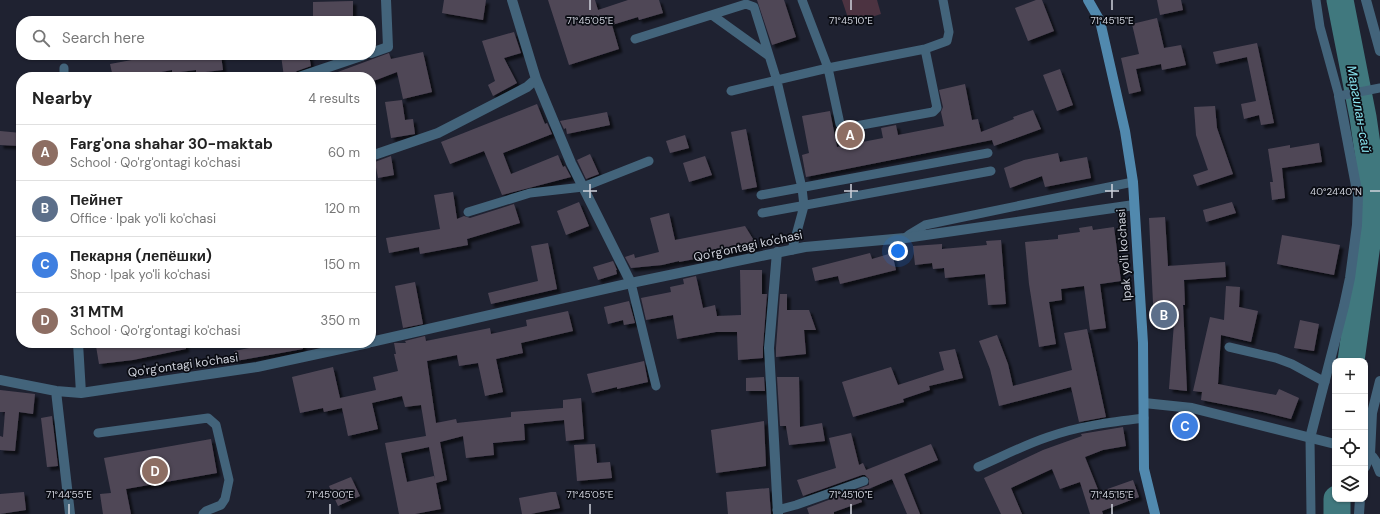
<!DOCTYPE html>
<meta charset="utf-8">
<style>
body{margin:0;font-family:"DM Sans",sans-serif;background:#f6f6f6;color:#222}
.controls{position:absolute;right:12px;bottom:12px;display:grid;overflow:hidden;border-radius:8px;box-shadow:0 1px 3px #0004}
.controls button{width:36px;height:36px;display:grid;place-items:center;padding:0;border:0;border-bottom:1px solid #e0e0e0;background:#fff;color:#222;font:20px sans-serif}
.you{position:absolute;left:898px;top:251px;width:14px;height:14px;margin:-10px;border:3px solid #fff;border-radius:50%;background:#1a73e8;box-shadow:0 0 0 6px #1a73e833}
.badge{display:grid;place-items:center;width:26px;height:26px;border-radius:50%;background:#2563eb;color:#fff;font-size:13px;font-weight:700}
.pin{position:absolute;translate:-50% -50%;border:2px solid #fff;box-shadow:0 1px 4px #0006}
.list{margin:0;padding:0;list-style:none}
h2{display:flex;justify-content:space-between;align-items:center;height:52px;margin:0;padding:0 16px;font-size:17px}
h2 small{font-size:13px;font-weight:400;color:#767676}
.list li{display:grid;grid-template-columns:26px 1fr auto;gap:12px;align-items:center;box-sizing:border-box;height:56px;padding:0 16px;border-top:1px solid #e0e0e0}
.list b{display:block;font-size:15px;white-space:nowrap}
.list p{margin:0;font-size:13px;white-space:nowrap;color:#767676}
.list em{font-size:13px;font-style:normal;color:#767676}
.icon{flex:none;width:22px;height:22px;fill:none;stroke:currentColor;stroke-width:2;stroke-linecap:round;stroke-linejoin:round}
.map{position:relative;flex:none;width:1380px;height:514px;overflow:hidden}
.search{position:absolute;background:#fff;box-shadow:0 1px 3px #0004;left:16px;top:16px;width:360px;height:44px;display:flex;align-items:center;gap:10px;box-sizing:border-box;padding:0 14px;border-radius:16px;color:#767676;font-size:15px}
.panel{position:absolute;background:#fff;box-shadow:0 1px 3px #0004;left:16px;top:72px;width:360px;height:276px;border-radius:16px}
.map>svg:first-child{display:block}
.green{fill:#4c3341}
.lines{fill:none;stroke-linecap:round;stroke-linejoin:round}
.river{stroke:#40787e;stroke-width:27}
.building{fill:#504757;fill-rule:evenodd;filter:url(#shadow)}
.service{stroke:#43647b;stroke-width:9}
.minor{stroke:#43647b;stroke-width:10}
.tertiary{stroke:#43647b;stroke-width:10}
.secondary{stroke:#5189ae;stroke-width:10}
.ticks{fill:none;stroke:#cfd2dc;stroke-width:1.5}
.labels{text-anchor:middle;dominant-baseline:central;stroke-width:3.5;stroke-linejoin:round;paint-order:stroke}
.street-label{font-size:12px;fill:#cfd2dc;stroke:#0a0c13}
.water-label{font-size:13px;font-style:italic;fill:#8be8f3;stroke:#0a0c13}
.ticks-label{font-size:10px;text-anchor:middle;fill:#cfd2dc;stroke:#0a0c13;stroke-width:3.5;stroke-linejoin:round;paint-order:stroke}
</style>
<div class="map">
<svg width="1380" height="514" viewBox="0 0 1380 514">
<defs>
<filter id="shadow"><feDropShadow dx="3.5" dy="3.5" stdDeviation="1" flood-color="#0009"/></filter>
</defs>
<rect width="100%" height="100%" fill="#1f2231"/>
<path class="green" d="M 842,0 L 877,0 L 881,14 L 850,24 Z"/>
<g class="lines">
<path class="river" d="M 1340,0 L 1363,117 L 1374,193 L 1351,361
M 1337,499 L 1337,514"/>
</g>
<path class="building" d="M 444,0 L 486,0 L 483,20 L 442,13 Z
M 548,0 L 595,0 L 598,10 L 628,0 L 659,0 L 663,13 L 639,20 L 638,17 L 612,25 L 619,49 L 569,65 Z
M 757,0 L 784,0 L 796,37 L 772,45 Z
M 1036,0 L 1042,0 L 1054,31 L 1028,41 L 1015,8 Z
M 1157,0 L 1181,0 L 1183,10 L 1160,15 Z
M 353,1 L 353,20 L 313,21 L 313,2 Z
M 1157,18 L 1164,48 L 1181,45 L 1186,65 L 1162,70 L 1161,64 L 1136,69 L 1141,91 L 1129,94 L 1121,58 L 1139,54 L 1132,24 Z
M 514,32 L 521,53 L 504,58 L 517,83 L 493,96 L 488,85 L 495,81 L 482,41 Z
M 1257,43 L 1274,123 L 1261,125 L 1259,115 L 1244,119 L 1241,104 L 1256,101 L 1247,57 L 1216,64 L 1213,52 Z
M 423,52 L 432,92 L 403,99 L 397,72 L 371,82 L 371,77 L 327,77 L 327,76 L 389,53 L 391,59 Z
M 159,55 L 221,55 L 223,70 L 196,73 L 196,70 L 172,73 L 172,70 L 134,77 L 113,77 L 110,64 Z
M 281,55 L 309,55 L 311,66 L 297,71 L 294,73 L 293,77 L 284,77 Z
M 1060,69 L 1073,105 L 1057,111 L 1043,75 Z
M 965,84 L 972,120 L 978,119 L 981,132 L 1014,119 L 1013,117 L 1033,110 L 1041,129 L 994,146 L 992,140 L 806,177 L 802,155 L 809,153 L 802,116 L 830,111 L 837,147 L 883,138 L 881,128 L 896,125 L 898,135 L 944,126 L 941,112 L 943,107 L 939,90 Z
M 402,100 L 405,120 L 413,119 L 415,134 L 391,138 L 385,102 Z
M 537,104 L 545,124 L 547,123 L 552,134 L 503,153 L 511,174 L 558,155 L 563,167 L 565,166 L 571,177 L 502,195 L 484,151 L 450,164 L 441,142 Z
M 1215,106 L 1217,128 L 1233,174 L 1197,186 L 1193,175 L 1208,170 L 1196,135 L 1194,107 Z
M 607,112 L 610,125 L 567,134 L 566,128 L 564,129 L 560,121 Z
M 746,129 L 757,187 L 742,190 L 731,132 Z
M 0,131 L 21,133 L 21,146 L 0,145 Z
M 685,135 L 689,148 L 670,153 L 666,141 Z
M 1319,143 L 1322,162 L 1282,168 L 1285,198 L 1272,200 L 1270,182 L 1273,182 L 1268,149 L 1290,145 L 1290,148 Z
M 1058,153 L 1060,162 L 1087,157 L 1091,178 L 1045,187 L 1042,176 L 1010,188 L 1004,168 L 1024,160 Z
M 590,154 L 599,174 L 586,179 L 577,160 Z
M 391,156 L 394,175 L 378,178 L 375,162 Z
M 705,156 L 712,175 L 689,182 L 683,163 Z
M 453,192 L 457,219 L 464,216 L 470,218 L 514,204 L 520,223 L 467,239 L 468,245 L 420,254 L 419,247 L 389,253 L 386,238 L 440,229 L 434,195 Z
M 579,202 L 589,226 L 566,235 L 557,211 Z
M 1232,202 L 1236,213 L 1206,222 L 1203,210 Z
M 669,213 L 675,240 L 745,226 L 758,247 L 679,262 L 679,261 L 662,265 L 631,268 L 625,257 L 634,254 L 635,258 L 659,252 L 650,218 Z
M 1165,217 L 1168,266 L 1225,262 L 1226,277 L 1184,280 L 1185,305 L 1183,305 L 1187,391 L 1169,389 L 1174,323 L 1154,324 L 1149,218 Z
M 1092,226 L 1093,230 L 1114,227 L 1121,281 L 1100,284 L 1106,328 L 1090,330 L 1084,286 L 1061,289 L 1062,300 L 1049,302 L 1056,344 L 1039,347 L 1029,284 L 1025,242 L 1058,239 L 1058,235 L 1080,232 L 1079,228 Z
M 1282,235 L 1340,245 L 1334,275 L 1277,264 Z
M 1001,240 L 1006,304 L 988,305 L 985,274 L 945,278 L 944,268 L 933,269 L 932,263 L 915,265 L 913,246 L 942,244 L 942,249 L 987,245 L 986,241 Z
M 548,243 L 557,289 L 491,304 L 488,293 L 538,281 L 531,246 Z
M 870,253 L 872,259 L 892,253 L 896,270 L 840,284 L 838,276 L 815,281 L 812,268 Z
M 613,261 L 617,270 L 616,270 L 617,274 L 598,280 L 593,267 Z
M 740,270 L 762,270 L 762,294 L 767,294 L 763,347 L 763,358 L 738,360 L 737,332 L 716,332 L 677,339 L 673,315 L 646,320 L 641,298 L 671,292 L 670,287 L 684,284 L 683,279 L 696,276 L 703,308 L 715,305 L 717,316 L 741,315 Z
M 415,282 L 423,324 L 403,328 L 395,286 Z
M 1226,286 L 1240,287 L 1239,307 L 1258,311 L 1251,342 L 1221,335 L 1218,384 L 1276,395 L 1279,389 L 1299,398 L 1291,419 L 1263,412 L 1201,400 L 1202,392 L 1193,391 L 1210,317 L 1224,320 Z
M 780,294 L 787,294 L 787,310 L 809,310 L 816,330 L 804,330 L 806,354 L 776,357 L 776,348 Z
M 629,301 L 635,323 L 624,325 L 623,320 L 608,324 L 604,307 Z
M 568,311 L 573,331 L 521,343 L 523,353 L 496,359 L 503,392 L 485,396 L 478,363 L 459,366 L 457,355 L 427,361 L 436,423 L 456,419 L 457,423 L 511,417 L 511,412 L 563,408 L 563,400 L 581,398 L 584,439 L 566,441 L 564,420 L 524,424 L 525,440 L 493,443 L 494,455 L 466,458 L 463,436 L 440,442 L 447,480 L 436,483 L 441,509 L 415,514 L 399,514 L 385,443 L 426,436 L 421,405 L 405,407 L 402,396 L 372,403 L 378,429 L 348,436 L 342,408 L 324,412 L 323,408 L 300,413 L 292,377 L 333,367 L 342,407 L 340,398 L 376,390 L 373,377 L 398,371 L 394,354 L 396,354 L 394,343 L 406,343 L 405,341 L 425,336 L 426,341 L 490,328 L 491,334 L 527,326 L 526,320 ZM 429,447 L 435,480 L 434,476 L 407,482 L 401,453 Z
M 1300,320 L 1319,324 L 1314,351 L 1294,348 Z
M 1087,329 L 1106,417 L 1079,422 L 1071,387 L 999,406 L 990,369 L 979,341 L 997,335 L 1008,364 L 1013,386 L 1072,370 L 1064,333 Z
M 120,343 L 185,343 L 186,349 L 133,360 L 99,364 L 96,346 Z
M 274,343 L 302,343 L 303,349 L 236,361 L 234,351 Z
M 955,349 L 963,378 L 929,386 L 930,390 L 903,399 L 904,402 L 853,417 L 842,382 L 891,367 L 898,385 L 944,370 L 939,352 Z
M 644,361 L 648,382 L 617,389 L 617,387 L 592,393 L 587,374 Z
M 764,377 L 765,391 L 746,391 L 746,378 Z
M 777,377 L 799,377 L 800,427 L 822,423 L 825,441 L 789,445 L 786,426 L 780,426 Z
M 0,390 L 35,394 L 33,414 L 19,412 L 15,451 L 0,450 L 0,436 L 3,437 L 5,412 L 0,412 Z
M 52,416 L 58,466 L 47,467 L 41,418 Z
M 764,421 L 766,466 L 716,473 L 711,430 Z
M 1123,427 L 1126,446 L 1103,450 L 1085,457 L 1099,492 L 1133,480 L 1139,497 L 1102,511 L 1103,514 L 1090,514 L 1080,482 L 1060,489 L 1052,469 L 1011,488 L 1022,514 L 1001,514 L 984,478 L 1043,450 L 1082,436 L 1081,434 Z
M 851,433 L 859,465 L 863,463 L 866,470 L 931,444 L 938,460 L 904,474 L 920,514 L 907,514 L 892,479 L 859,493 L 862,502 L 834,512 L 834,514 L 809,514 L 807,508 L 869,485 L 869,479 L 865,475 L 862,475 L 803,496 L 797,480 L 836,468 L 829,438 Z
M 211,439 L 217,473 L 126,489 L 131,514 L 103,514 L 100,494 L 111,493 L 104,458 Z
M 595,444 L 597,463 L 610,462 L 612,478 L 577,481 L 574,445 Z
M 351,477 L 360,496 L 338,506 L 329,486 Z
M 769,488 L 771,514 L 728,514 L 726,492 Z
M 24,492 L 26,510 L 0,514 L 0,494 Z
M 551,492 L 556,492 L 560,508 L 531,514 L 522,514 L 519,498 Z"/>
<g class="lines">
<path class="service" d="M 802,0 L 828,68 L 840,124 L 845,128 L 933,112 L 937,108 L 925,49
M 1316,0 L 1320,27 L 1339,96 L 1380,88
M 712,15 L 769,56
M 635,39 L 746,4 L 754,7 L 777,81 L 802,188 L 804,206 L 792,250
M 64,68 L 64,77
M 731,91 L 828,68 L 925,49 L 947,41 L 949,32 L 943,0
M 761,195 L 988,153
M 468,212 L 530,193 L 583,187 L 649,161
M 762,213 L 991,171
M 905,238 L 910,234 L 925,225 L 1133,182
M 631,283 L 656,386
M 1229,347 L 1276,358 L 1292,364 L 1325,382
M 98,433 L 208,418 L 216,425 L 229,480 L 225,499 L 221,505 L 206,511 L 203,514
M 1310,438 L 1311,514
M 978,467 C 1001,457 1024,445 1048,437 C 1079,426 1111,422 1144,418
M 777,510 L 796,505 L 864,481"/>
<path class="minor" d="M 512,0 L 536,79 L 571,163 L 631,283
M 1366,0 L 1380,51
M 371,53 L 388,47 L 386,0
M 299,77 L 364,55
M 371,156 L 438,133 L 527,87 L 536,79
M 777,252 L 769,348 L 778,514
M 371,342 L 631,283 L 805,247 L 905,238 L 1134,205
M 78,343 L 81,393
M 0,380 L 56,391 L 81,393 L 257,367 L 368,343
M 56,391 L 70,514
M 1310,438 L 1344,306 L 1350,278 L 1357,225 L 1358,196 L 1339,96
M 1365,467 L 1370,454 L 1372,413 L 1380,381
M 1359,514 L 1360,499"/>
<path class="tertiary" d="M 1144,403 L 1192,408 L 1335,444
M 1365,452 C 1374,455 1377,464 1380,472"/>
<path class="secondary" d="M 1088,0 L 1100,21 L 1125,131 L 1133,182 L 1143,343 L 1144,469 L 1155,514"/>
</g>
<path class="ticks" d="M 590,0 L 590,10M 851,0 L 851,10M 1112,0 L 1112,10M 590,184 L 590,198M 851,184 L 851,198M 1112,184 L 1112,198M 583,191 L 597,191M 844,191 L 858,191M 1105,191 L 1119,191M 1370,191 L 1380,191M 69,504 L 69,514M 330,504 L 330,514M 590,504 L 590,514M 851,504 L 851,514M 1112,504 L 1112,514"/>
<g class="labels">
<g class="street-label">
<text transform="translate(748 246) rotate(-12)">Qo'rg'ontagi ko'chasi</text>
<text transform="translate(1124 255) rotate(-94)">Ipak yo'li ko'chasi</text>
<text transform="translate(183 365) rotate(-8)">Qo'rg'ontagi ko'chasi</text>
</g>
<g class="water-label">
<text transform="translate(1359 109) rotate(80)">Маргилан-сай</text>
</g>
</g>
<g class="ticks-label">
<text x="590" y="24">71°45'05"E</text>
<text x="851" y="24">71°45'10"E</text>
<text x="1112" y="24">71°45'15"E</text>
<text x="1336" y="195">40°24'40"N</text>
<text x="69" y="498">71°44'55"E</text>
<text x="330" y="498">71°45'00"E</text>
<text x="590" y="498">71°45'05"E</text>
<text x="851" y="498">71°45'10"E</text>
<text x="1112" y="498">71°45'15"E</text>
</g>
</svg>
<div class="controls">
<button>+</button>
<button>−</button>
<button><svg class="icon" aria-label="locate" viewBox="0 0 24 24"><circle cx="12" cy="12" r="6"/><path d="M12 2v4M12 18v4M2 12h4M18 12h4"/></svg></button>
<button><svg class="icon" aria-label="layers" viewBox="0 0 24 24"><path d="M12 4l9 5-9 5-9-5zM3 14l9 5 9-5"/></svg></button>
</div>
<div class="you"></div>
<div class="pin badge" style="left:850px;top:135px;background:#8d6e63">A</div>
<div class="pin badge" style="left:1164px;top:315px;background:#5c6f8a">B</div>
<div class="pin badge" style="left:1185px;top:426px;background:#3f7fe0">C</div>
<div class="pin badge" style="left:155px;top:471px;background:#8d6e63">D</div>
<div class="search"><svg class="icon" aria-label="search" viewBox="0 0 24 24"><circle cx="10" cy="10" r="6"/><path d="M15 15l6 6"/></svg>Search here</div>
<section class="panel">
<h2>Nearby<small>4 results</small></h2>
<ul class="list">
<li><span class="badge" style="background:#8d6e63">A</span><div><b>Farg'ona shahar 30-maktab</b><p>School · Qo'rg'ontagi ko'chasi</p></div><em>60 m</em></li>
<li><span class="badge" style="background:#5c6f8a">B</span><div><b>Пейнет</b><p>Office · Ipak yo'li ko'chasi</p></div><em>120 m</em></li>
<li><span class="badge" style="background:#3f7fe0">C</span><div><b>Пекарня (лепёшки)</b><p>Shop · Ipak yo'li ko'chasi</p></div><em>150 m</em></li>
<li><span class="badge" style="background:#8d6e63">D</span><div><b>31 MTM</b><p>School · Qo'rg'ontagi ko'chasi</p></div><em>350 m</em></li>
</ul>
</section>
</div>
